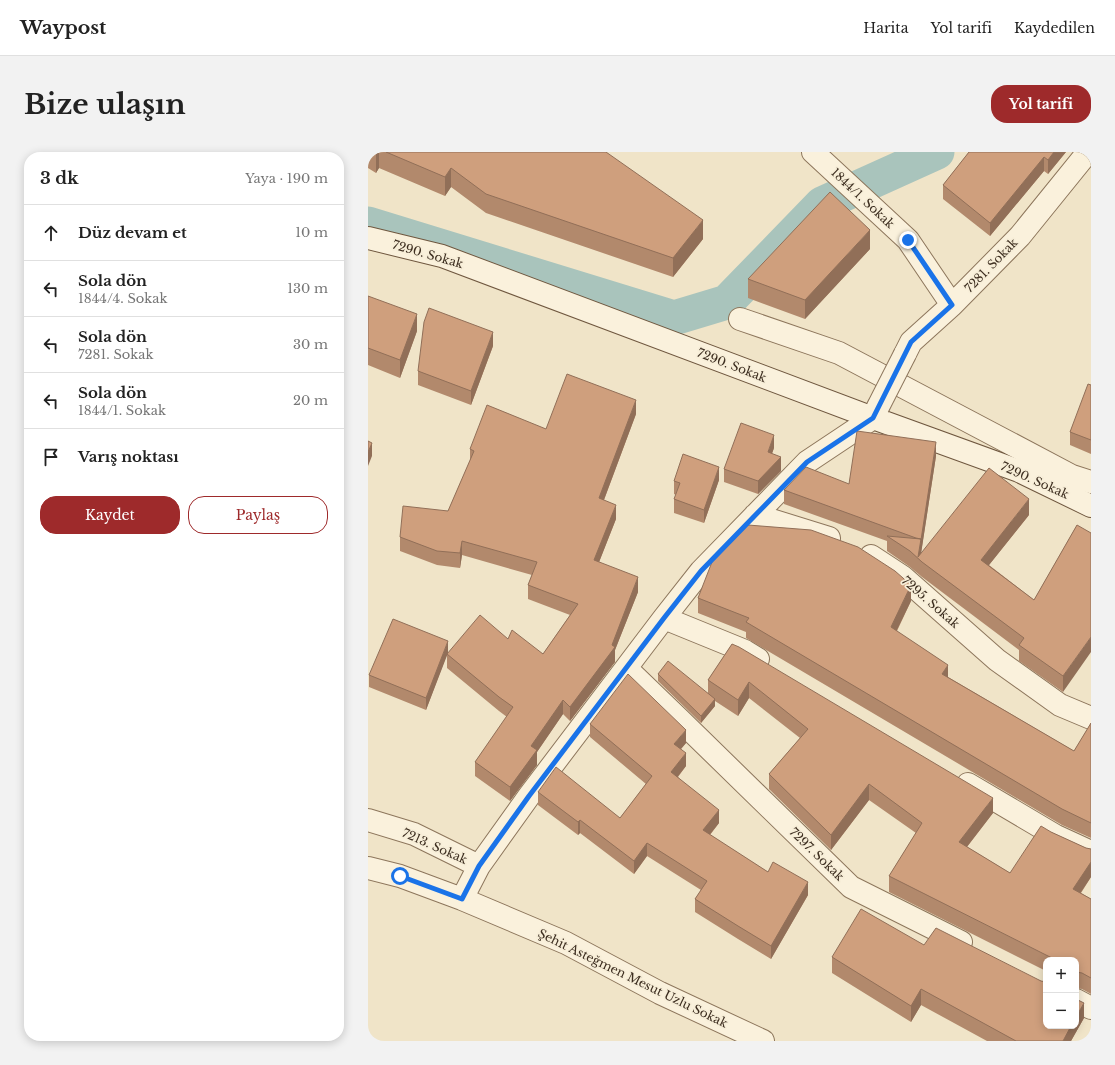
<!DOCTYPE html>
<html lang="tr">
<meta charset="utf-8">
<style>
body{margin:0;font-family:"Libre Baskerville",serif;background:#f2f2f2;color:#222}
.controls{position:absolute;right:12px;bottom:12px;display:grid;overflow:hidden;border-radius:8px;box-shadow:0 2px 10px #0003}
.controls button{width:36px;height:36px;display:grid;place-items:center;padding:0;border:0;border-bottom:1px solid #e0e0e0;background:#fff;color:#222;font:20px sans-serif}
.stop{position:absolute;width:12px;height:12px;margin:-9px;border:3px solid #1a73e8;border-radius:50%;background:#fff}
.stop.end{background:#1a73e8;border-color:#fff;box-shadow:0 1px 4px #0008}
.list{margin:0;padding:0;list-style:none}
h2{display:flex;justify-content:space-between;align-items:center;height:52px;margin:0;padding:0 16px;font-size:17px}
h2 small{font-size:13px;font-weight:400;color:#767676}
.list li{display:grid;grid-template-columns:26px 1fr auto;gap:12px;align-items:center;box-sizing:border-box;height:56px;padding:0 16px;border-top:1px solid #e0e0e0}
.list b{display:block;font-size:15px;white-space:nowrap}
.list p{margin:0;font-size:13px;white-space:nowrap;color:#767676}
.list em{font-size:13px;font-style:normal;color:#767676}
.actions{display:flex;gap:8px;padding:12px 16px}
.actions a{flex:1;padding:9px 0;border:1px solid #9e2a2b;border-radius:16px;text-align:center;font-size:14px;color:#9e2a2b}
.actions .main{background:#9e2a2b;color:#fff}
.icon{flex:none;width:22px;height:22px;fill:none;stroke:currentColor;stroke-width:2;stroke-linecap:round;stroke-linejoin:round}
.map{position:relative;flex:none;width:723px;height:889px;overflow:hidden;border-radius:16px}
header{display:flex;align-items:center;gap:24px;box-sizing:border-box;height:56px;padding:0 20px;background:#fff;border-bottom:1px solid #e0e0e0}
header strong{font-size:19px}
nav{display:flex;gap:22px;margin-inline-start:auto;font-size:14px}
.intro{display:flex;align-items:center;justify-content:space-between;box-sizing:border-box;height:96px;padding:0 24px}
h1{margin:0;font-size:28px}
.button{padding:10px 18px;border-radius:16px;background:#9e2a2b;color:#fff;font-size:14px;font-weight:700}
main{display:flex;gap:24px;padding:0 24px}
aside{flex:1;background:#fff;border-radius:16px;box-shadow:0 2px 10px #0003}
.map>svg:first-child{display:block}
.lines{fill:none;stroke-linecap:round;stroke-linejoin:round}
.canal{stroke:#a9c4bc;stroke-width:35}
.street-casing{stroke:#8d765c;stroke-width:24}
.secondary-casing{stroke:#6f573f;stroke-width:24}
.street{stroke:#faf1dc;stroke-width:22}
.secondary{stroke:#faf1dc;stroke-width:22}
.street-bridge-casing{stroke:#8d765c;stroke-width:24;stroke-linecap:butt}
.street-bridge{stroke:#faf1dc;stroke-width:22}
.wall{fill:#b2896c}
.shaded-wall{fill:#916f58}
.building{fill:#cf9f7d;stroke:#916f58}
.route{stroke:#1a73e8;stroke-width:5}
.labels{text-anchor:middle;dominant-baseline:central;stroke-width:3.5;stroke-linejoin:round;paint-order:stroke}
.street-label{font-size:12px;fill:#3d2e20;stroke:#f7eed8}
</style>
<header>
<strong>Waypost</strong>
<nav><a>Harita</a><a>Yol tarifi</a><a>Kaydedilen</a></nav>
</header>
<div class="intro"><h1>Bize ulaşın</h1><a class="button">Yol tarifi</a></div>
<main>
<aside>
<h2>3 dk<small>Yaya · 190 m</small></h2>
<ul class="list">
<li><svg class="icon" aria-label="ahead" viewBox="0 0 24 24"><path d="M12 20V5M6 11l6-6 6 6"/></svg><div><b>Düz devam et</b></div><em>10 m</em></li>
<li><svg class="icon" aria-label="left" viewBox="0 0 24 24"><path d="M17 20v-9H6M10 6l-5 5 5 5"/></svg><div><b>Sola dön</b><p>1844/4. Sokak</p></div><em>130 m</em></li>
<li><svg class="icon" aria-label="left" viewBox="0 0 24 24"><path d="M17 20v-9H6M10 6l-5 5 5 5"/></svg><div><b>Sola dön</b><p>7281. Sokak</p></div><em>30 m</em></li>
<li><svg class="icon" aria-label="left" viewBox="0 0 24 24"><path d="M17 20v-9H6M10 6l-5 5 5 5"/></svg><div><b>Sola dön</b><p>1844/1. Sokak</p></div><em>20 m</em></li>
<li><svg class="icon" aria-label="arrive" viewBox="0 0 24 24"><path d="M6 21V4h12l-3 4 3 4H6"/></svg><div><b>Varış noktası</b></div></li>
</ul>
<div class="actions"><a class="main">Kaydet</a><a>Paylaş</a></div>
</aside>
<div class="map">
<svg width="723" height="889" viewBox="0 0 723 889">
<rect width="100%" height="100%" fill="#f0e4c8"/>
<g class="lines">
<path class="canal" d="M 0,72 L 306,166 L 359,150 L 454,52 L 569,0"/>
<defs>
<path id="street" d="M 445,0 L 540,88 L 584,153
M 372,167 L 471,201 L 704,324 L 723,330
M 537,202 L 543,190 L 584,153 L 652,84 L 720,0
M 387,363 L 461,386
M 503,404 L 535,425 L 629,508 L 692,553 L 723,566
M 296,466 L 377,499 L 390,507
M 258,516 L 312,568 L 483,735 L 593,790
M 600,632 L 688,684 L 723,700
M 0,668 L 46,682 L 111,714
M 0,716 L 32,724 L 94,747 L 198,791 L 292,841 L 395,889
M 94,747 L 111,714 L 161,644 L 296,466 L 333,419 L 439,310 L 505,266 L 510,255
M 708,848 L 723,856"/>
<path id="secondary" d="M 0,86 L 74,104 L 505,266 L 651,319 L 723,354"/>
</defs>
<use href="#street" class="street-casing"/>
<use href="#secondary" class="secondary-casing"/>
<use href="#street" class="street"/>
<use href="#secondary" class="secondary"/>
<defs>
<path id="street-bridge" d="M 510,255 L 537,202"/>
</defs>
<use href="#street-bridge" class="street-bridge-casing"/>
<use href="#street-bridge" class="street-bridge"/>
</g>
<path class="wall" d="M 0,0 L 238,0 L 335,87 L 305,125 L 118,61 L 83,35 L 77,44 L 11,16 L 8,21 L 0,16 Z
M 601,0 L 698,0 L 680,22 L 676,19 L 622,84 L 575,47 L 575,33 Z
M 502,97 L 437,167 L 380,146 L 380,127 Z
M 0,144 L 49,179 L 32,226 L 0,213 Z
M 125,194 L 103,253 L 50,233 L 50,219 Z
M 723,233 L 723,302 L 702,293 L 702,280 Z
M 268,262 L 236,348 L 248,367 L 231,410 L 270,440 L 247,498 L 247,510 L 202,569 L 195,562 L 169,600 L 169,613 L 142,649 L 107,624 L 107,610 L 139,565 L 131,559 L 79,516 L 79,502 L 58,558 L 1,535 L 1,523 L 80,501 L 79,502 L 140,487 L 175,502 L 202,463 L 160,447 L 160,433 L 164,423 L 94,403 L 92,416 L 69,413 L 32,399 L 32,385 L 80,359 L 102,309 L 102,297 L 178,277 Z
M 406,296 L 404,301 L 413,319 L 390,342 L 356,330 L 356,317 Z
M 568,304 L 553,401 L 661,363 L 621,413 L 666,448 L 709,373 L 695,540 L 651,509 L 651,498 L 554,425 L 542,415 L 519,399 L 519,389 L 416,352 L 416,338 L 481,332 Z
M 351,328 L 336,371 L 306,361 L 306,347 L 308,343 L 306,342 L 306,329 Z
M 330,446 L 543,449 L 529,479 L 580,525 L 706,599 L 723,571 L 723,686 L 694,673 L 378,486 L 378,480 L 330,461 Z
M 364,492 L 625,661 L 599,695 L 642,721 L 683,680 L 718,696 L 723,697 L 723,725 L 713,741 L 723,747 L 723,842 L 714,837 L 708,836 L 708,808 L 678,808 L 678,819 L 521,740 L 521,724 L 548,681 L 501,648 L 463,698 L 401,637 L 401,622 L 432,586 L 381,546 L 370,564 L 347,549 L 347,554 L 333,571 L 290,529 L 290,522 L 340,541 L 340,528 Z
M 222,572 L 318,591 L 313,597 L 318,614 L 310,625 L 351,671 L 342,683 L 400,720 L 440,743 L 403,807 L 370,787 L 327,760 L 327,747 L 333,738 L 279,704 L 266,722 L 212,681 L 210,683 L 170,653 L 170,640 L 252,666 L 278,632 L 222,585 Z
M 556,793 L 673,829 L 716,866 L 703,889 L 619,889 L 553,853 L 543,870 L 464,821 L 464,805 Z"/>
<path class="shaded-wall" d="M 9,0 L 11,0 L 11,16 L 8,21 L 8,2 Z
M 686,0 L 698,0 L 680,22 L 680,8 Z
M 676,5 L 676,19 L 622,84 L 622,71 Z
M 83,16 L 83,35 L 77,44 L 77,25 Z
M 335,68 L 335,87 L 305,125 L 305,106 Z
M 502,78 L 502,97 L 437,167 L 437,148 Z
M 49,162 L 49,179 L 32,226 L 32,208 Z
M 125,180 L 125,194 L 103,253 L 103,239 Z
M 268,248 L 268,262 L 231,361 L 231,346 Z
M 406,283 L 406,296 L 400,313 L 400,300 Z
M 568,290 L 568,304 L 553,402 L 553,388 Z
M 4,291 L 4,304 L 0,314 L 0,300 Z
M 413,305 L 413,319 L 390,342 L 390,329 Z
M 351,315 L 351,328 L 336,371 L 336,358 Z
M 661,347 L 661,363 L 613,423 L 613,408 Z
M 248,353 L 248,367 L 226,423 L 226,408 Z
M 553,387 L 553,402 L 550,406 Z
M 94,389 L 94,403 L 92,416 L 92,401 Z
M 270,425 L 270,440 L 247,498 L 247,510 L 202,569 L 202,555 L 244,493 Z
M 543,433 L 543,449 L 523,490 L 523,475 Z
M 723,485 L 723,500 L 695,540 L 695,524 Z
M 80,489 L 80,501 L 58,558 L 58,546 Z
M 580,513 L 580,529 L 574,522 Z
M 381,530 L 381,546 L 370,564 L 370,548 Z
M 347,547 L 347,554 L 333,571 L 333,564 Z
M 195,548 L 195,562 L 169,600 L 169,613 L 142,649 L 142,635 L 163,594 Z
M 318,578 L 318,591 L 306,605 L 306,592 Z
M 318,601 L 318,614 L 303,633 L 303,620 Z
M 501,632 L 501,648 L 463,698 L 463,683 Z
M 625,646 L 625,661 L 591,705 L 591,690 Z
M 351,658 L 351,671 L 335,691 L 335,678 Z
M 212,668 L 212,681 L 210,683 L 210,670 Z
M 279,691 L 279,704 L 266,722 L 266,709 Z
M 723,710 L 723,725 L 705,752 L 705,737 Z
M 440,730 L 440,743 L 403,807 L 403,794 Z
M 553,837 L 553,853 L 543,870 L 543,854 Z
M 716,851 L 716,866 L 703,889 L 695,889 L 703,874 L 708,874 L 708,865 Z"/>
<path class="building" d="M 18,0 L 238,0 L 335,68 L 305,106 L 118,42 L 83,16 L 77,25 Z
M 601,0 L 686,0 L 680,8 L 676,5 L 622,71 L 575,33 Z
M 462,40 L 502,78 L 437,148 L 380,127 Z
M 0,144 L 49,162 L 32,208 L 0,196 Z
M 61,156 L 125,180 L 103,239 L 50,219 L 56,170 Z
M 199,222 L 268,248 L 231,346 L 248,353 L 226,408 L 270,425 L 244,493 L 247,495 L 202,555 L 195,548 L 163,594 L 169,598 L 142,635 L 107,610 L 145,555 L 131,545 L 79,502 L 112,463 L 140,487 L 144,478 L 175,502 L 210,452 L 160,433 L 169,410 L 94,389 L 92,401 L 69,399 L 32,385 L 35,354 L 80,359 L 106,299 L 102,297 L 119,253 L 178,277 Z
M 720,232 L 723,233 L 723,288 L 702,280 Z
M 373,271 L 406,283 L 400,300 L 413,305 L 390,329 L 356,317 Z
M 489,279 L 568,290 L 553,388 L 553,387 L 548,386 L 416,338 L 438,315 L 481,332 Z
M 0,289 L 4,291 L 0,300 Z
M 315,302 L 351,315 L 336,358 L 306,347 L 312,331 L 306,329 Z
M 621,316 L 661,347 L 613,408 L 666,448 L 709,373 L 723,381 L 723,485 L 695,524 L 651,493 L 656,486 L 554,410 L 542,399 L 519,384 L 553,387 L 550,405 Z
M 380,373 L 443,378 L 490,395 L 527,419 L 543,433 L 523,475 L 580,513 L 574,522 L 706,599 L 723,571 L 723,671 L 694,657 L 378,470 L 381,466 L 330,446 L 344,410 Z
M 25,467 L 80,489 L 58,546 L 1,523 Z
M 364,492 L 371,495 L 625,646 L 591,690 L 642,721 L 673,674 L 683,680 L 718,696 L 723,697 L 723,710 L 705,737 L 723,747 L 723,826 L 714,821 L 708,820 L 708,808 L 686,808 L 684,806 L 521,724 L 554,671 L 501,632 L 463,683 L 401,622 L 440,577 L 381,530 L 370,548 L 340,528 Z
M 300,509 L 347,547 L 333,564 L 290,522 Z
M 260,522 L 318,578 L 306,592 L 318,601 L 303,620 L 351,658 L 335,678 L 400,720 L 405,710 L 440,730 L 403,794 L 370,774 L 327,747 L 339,729 L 279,691 L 266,709 L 212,668 L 210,670 L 170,640 L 188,615 L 252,666 L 284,624 L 222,572 Z
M 493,757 L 556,793 L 568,776 L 673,829 L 678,830 L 678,874 L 703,874 L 695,889 L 648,889 L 553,837 L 543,854 L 464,805 Z
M 708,847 L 716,851 L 708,865 Z"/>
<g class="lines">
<path class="route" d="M 32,724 L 94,747 L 111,714 L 161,644 L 296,466 L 333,419 L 439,310 L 505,266 L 543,190 L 584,153 L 540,88"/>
</g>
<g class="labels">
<g class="street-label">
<text transform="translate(495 46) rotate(43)">1844/1. Sokak</text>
<text transform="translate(60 102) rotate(16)">7290. Sokak</text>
<text transform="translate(623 113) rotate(-46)">7281. Sokak</text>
<text transform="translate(364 213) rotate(21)">7290. Sokak</text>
<text transform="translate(667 328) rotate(24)">7290. Sokak</text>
<text transform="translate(563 450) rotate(41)">7295. Sokak</text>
<text transform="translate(67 694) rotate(24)">7213. Sokak</text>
<text transform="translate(449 702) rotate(44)">7297. Sokak</text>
<text transform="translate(265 826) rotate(26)">Şehit Asteğmen Mesut Uzlu Sokak</text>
</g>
</g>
</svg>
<div class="controls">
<button>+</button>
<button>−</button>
</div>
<div class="stop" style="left:32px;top:724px"></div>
<div class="stop end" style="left:540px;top:88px"></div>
</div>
</main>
